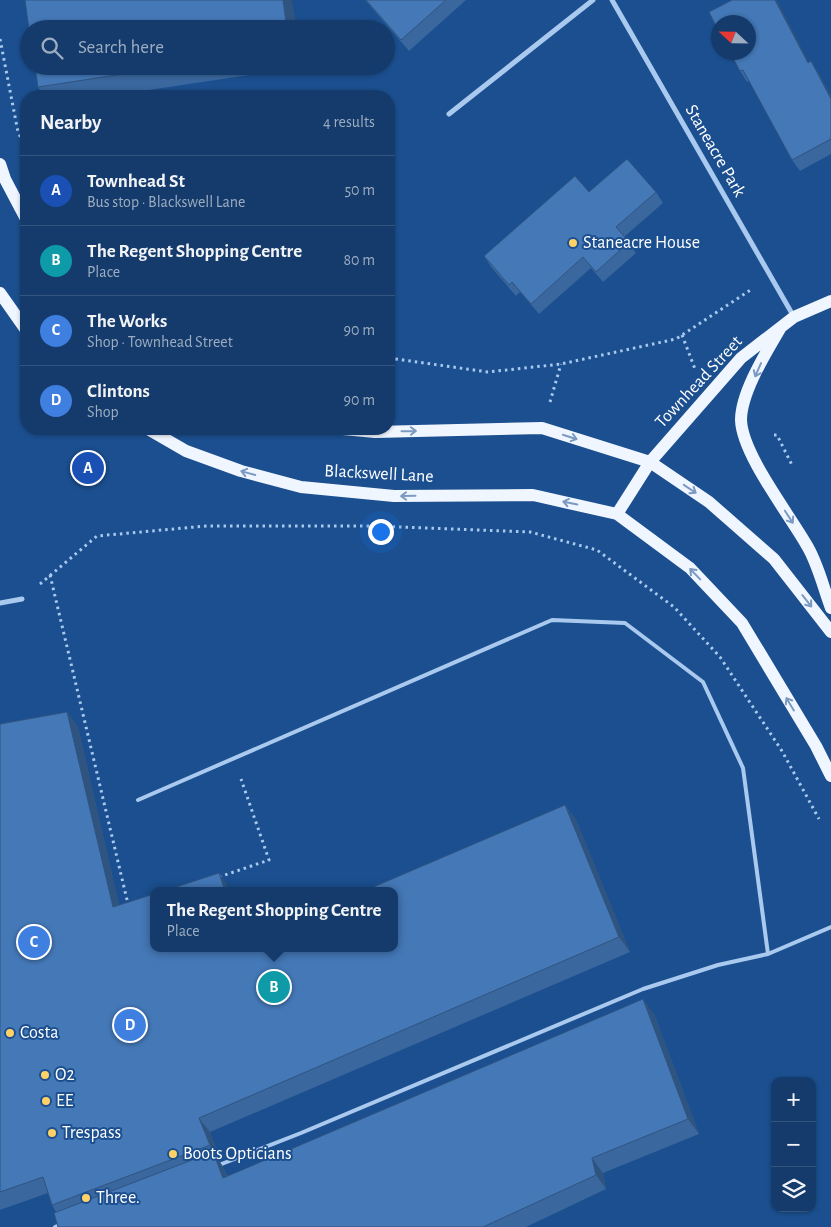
<!DOCTYPE html>
<meta charset="utf-8">
<style>
body{margin:0;font-family:"Alegreya Sans",sans-serif;background:#1d4271;color:#f1f3f6}
.controls{position:absolute;right:15px;bottom:15px;display:grid;overflow:hidden;border-radius:10px;box-shadow:0 1px 4px #0004}
.controls button{width:45px;height:45px;display:grid;place-items:center;padding:0;border:0;border-bottom:1px solid #33557e;background:#143b6b;color:#f1f3f6;font:25px sans-serif}
.compass{position:absolute;left:711px;top:15px;width:45px;height:45px;border-radius:50%;background:#143b6b;box-shadow:0 1px 4px #0004;rotate:292deg}
.you{position:absolute;left:380px;top:531px;width:18px;height:18px;margin:-12px;border:4px solid #fff;border-radius:50%;background:#1a73e8;box-shadow:0 0 0 8px #1a73e833}
.badge{display:grid;place-items:center;width:32px;height:32px;border-radius:50%;background:#e797bd;color:#fff;font-size:16px;font-weight:700}
.pin{position:absolute;translate:-50% -50%;border:2px solid #fff;box-shadow:0 1px 5px #0006}
.popup{position:absolute;left:150px;top:887px;width:248px;height:65px;box-sizing:border-box;display:grid;place-content:center;border-radius:10px;background:#143b6b;filter:drop-shadow(0 1px 4px #0005);font-size:16px;white-space:nowrap;color:#9dadc1}
.popup b{font-size:19px;color:#f1f3f6}
.popup::after{content:'';position:absolute;left:50%;top:100%;margin-left:-10px;border:10px solid transparent;border-top-color:#143b6b}
.list{margin:0;padding:0;list-style:none}
h2{display:flex;justify-content:space-between;align-items:center;height:65px;margin:0;padding:0 20px;font-size:21px}
h2 small{font-size:16px;font-weight:400;color:#9dadc1}
.list li{display:grid;grid-template-columns:32px 1fr auto;gap:15px;align-items:center;box-sizing:border-box;height:70px;padding:0 20px;border-top:1px solid #33557e}
.list b{display:block;font-size:19px;white-space:nowrap}
.list p{margin:0;font-size:16px;white-space:nowrap;color:#9dadc1}
.list em{font-size:16px;font-style:normal;color:#9dadc1}
.icon{flex:none;width:28px;height:28px;fill:none;stroke:currentColor;stroke-width:2;stroke-linecap:round;stroke-linejoin:round}
.map{position:relative;flex:none;width:831px;height:1227px;overflow:hidden}
.search{position:absolute;background:#143b6b;box-shadow:0 1px 4px #0004;left:20px;top:20px;width:375px;height:55px;display:flex;align-items:center;gap:12px;box-sizing:border-box;padding:0 18px;border-radius:28px;color:#9dadc1;font-size:19px}
.panel{position:absolute;background:#143b6b;box-shadow:0 1px 4px #0004;left:20px;top:90px;width:375px;height:345px;border-radius:20px}
.map>svg:first-child{display:block}
.lines{fill:none;stroke-linecap:round;stroke-linejoin:round}
.path{stroke:#a9c9ee;stroke-width:3;stroke-dasharray:2.5 4;stroke-linecap:butt}
.lane{stroke:#a9c9ee;stroke-width:4}
.street{stroke:#a9c9ee;stroke-width:5}
.primary{stroke:#f0f6ff;stroke-width:12}
.wall{fill:#3a679d}
.shaded-wall{fill:#305480}
.building{fill:#4478b7;stroke:#305480}
.oneway{stroke:#7b9ac1}
.poi-dot{fill:#ffd166;stroke:#1b4f8f;stroke-width:2}
.labels{text-anchor:middle;dominant-baseline:central;stroke-width:4;stroke-linejoin:round;paint-order:stroke}
.street-label{font-size:18px;fill:#fff;stroke:#1b4f8f}
.poi-label{font-size:18px;fill:#fff;stroke:#1b4f8f;text-anchor:start}
</style>
<div class="map">
<svg width="831" height="1227" viewBox="0 0 831 1227">
<rect width="100%" height="100%" fill="#1b4f8f"/>
<g class="lines">
<path class="path" d="M 0,39 L 18,132 L 26,148
M 682,335 L 695,369
M 389,358 L 488,372 L 561,364 L 676,339 L 752,289
M 550,402 L 561,364
M 774,435 L 777,435 L 792,465
M 50,575 L 128,904
M 40,584 L 97,536 L 206,526 L 375,526 L 530,532 L 597,550 L 674,607 L 720,657 L 782,751 L 819,819
M 219,877 L 269,860 L 241,779"/>
<path class="lane" d="M 138,800 L 552,620 L 625,623 L 703,682 L 743,768 L 768,954
M 219,1165 L 301,1133 L 643,989 L 718,965 L 768,954 L 831,927
M 55,1227 L 62,1224"/>
<path class="street" d="M 612,0 L 794,317
M 449,114 L 593,0
M 0,603 L 22,599"/>
<path class="primary" d="M 0,164 L 5,179 L 26,219
M 0,293 L 26,330
M 781,327 C 767,351 741,392 741,420 C 742,454 789,514 806,544 C 818,563 823,587 831,608
M 148,429 L 186,451 L 241,471 L 301,487 L 394,496 L 533,495 L 617,514 L 690,568 L 742,623 L 816,746 L 831,776
M 343,429 L 375,432 L 542,428 L 650,462 L 709,502 L 774,559 L 831,632
M 617,514 L 650,462 L 741,358 L 794,317 L 831,301"/>
</g>
<path class="wall" d="M 365,0 L 466,0 L 409,51 Z
M 730,52 L 809,62 L 818,72 L 831,96 L 831,154 L 800,171 L 792,160 L 749,81 L 747,82 L 740,71 Z
M 35,66 L 302,66 L 303,67 L 109,96 L 44,96 L 38,87 Z
M 656,192 L 663,203 L 624,237 L 636,253 L 603,282 L 591,268 L 539,314 L 520,292 L 516,296 L 491,267 L 484,256 Z
M 67,712 L 78,727 L 119,905 L 154,948 L 394,948 L 565,805 L 576,820 L 630,952 L 210,1132 L 221,1160 L 219,1160 L 223,1167 L 227,1176 L 654,1014 L 699,1134 L 603,1173 L 606,1189 L 526,1227 L 58,1227 L 56,1212 L 52,1205 L 48,1193 L 0,1210 L 0,724 Z"/>
<path class="shaded-wall" d="M 283,0 L 292,0 L 297,29 L 287,29 Z
M 775,0 L 777,0 L 815,74 L 808,63 Z
M 811,61 L 818,72 L 831,96 L 831,99 Z
M 67,712 L 78,727 L 123,922 L 113,907 Z
M 565,805 L 576,820 L 630,952 L 619,937 Z
M 219,873 L 229,888 L 230,891 L 225,891 Z
M 643,999 L 654,1014 L 699,1134 L 688,1119 Z
M 199,1118 L 210,1132 L 221,1160 L 210,1145 Z
M 213,1152 L 223,1167 L 233,1192 L 223,1178 Z
M 592,1158 L 603,1173 L 606,1189 L 596,1175 Z"/>
<path class="building" d="M 25,0 L 283,0 L 287,29 L 29,29 Z
M 366,0 L 446,0 L 401,40 Z
M 732,0 L 775,0 L 808,63 L 811,61 L 831,99 L 831,139 L 792,160 L 743,70 L 740,71 L 730,52 L 748,52 L 748,22 L 718,22 L 718,30 L 709,12 Z
M 35,66 L 175,66 L 38,87 Z
M 627,159 L 656,192 L 616,227 L 629,242 L 596,272 L 583,257 L 531,304 L 512,282 L 509,285 L 484,256 L 575,176 L 589,192 Z
M 67,712 L 113,907 L 154,894 L 154,948 L 394,948 L 394,891 L 364,891 L 565,805 L 619,937 L 199,1118 L 210,1145 L 52,1205 L 43,1177 L 0,1192 L 0,724 Z
M 219,873 L 225,891 L 164,891 Z
M 643,999 L 688,1119 L 592,1158 L 596,1175 L 483,1227 L 58,1227 L 54,1213 L 213,1152 L 223,1178 Z"/>
<defs><path id="oneway-shaft" d="M-6 0H5M1.5-3L5.5 0L1.5 3" fill="none" stroke-width="1.6" stroke-linecap="round" stroke-linejoin="round" transform="scale(1.25)"/></defs>
<g class="oneway">
<use href="#oneway-shaft" transform="translate(758 370) rotate(114)"/>
<use href="#oneway-shaft" transform="translate(409 431) rotate(-1)"/>
<use href="#oneway-shaft" transform="translate(570 437) rotate(18)"/>
<use href="#oneway-shaft" transform="translate(248 473) rotate(-165)"/>
<use href="#oneway-shaft" transform="translate(690 489) rotate(34)"/>
<use href="#oneway-shaft" transform="translate(408 496) rotate(179)"/>
<use href="#oneway-shaft" transform="translate(570 503) rotate(-168)"/>
<use href="#oneway-shaft" transform="translate(789 517) rotate(57)"/>
<use href="#oneway-shaft" transform="translate(695 574) rotate(-134)"/>
<use href="#oneway-shaft" transform="translate(807 601) rotate(52)"/>
<use href="#oneway-shaft" transform="translate(790 704) rotate(-121)"/>
</g>
<g class="poi-dot">
<circle cx="573" cy="243" r="5"/>
<circle cx="10" cy="1033" r="5"/>
<circle cx="45" cy="1075" r="5"/>
<circle cx="46" cy="1101" r="5"/>
<circle cx="52" cy="1133" r="5"/>
<circle cx="173" cy="1154" r="5"/>
<circle cx="86" cy="1198" r="5"/>
</g>
<g class="labels">
<g class="street-label">
<text transform="translate(715 151) rotate(60)">Staneacre Park</text>
<text transform="translate(699 382) rotate(-47)">Townhead Street</text>
<text transform="translate(379 474) rotate(3)">Blackswell Lane</text>
</g>
<g class="poi-label">
<text x="583" y="243">Staneacre House</text>
<text x="20" y="1033">Costa</text>
<text x="55" y="1075">O2</text>
<text x="56" y="1101">EE</text>
<text x="62" y="1133">Trespass</text>
<text x="183" y="1154">Boots Opticians</text>
<text x="96" y="1198">Three.</text>
</g>
</g>
</svg>
<div class="controls">
<button>+</button>
<button>−</button>
<button><svg class="icon" aria-label="layers" viewBox="0 0 24 24"><path d="M12 4l9 5-9 5-9-5zM3 14l9 5 9-5"/></svg></button>
</div>
<svg class="compass" viewBox="-18 -18 36 36"><path d="M0-13l5 13h-10z" fill="#e53935"/><path d="M0 13l5-13h-10z" fill="#9dadc1"/></svg>
<div class="you"></div>
<div class="pin badge" style="left:88px;top:468px;background:#1a4fb4">A</div>
<div class="pin badge" style="left:274px;top:987px;background:#0f9aa8">B</div>
<div class="popup"><b>The Regent Shopping Centre</b>Place</div>
<div class="pin badge" style="left:34px;top:942px;background:#3f7fe0">C</div>
<div class="pin badge" style="left:130px;top:1025px;background:#3f7fe0">D</div>
<div class="search"><svg class="icon" aria-label="search" viewBox="0 0 24 24"><circle cx="10" cy="10" r="6"/><path d="M15 15l6 6"/></svg>Search here</div>
<section class="panel">
<h2>Nearby<small>4 results</small></h2>
<ul class="list">
<li><span class="badge" style="background:#1a4fb4">A</span><div><b>Townhead St</b><p>Bus stop · Blackswell Lane</p></div><em>50 m</em></li>
<li><span class="badge" style="background:#0f9aa8">B</span><div><b>The Regent Shopping Centre</b><p>Place</p></div><em>80 m</em></li>
<li><span class="badge" style="background:#3f7fe0">C</span><div><b>The Works</b><p>Shop · Townhead Street</p></div><em>90 m</em></li>
<li><span class="badge" style="background:#3f7fe0">D</span><div><b>Clintons</b><p>Shop</p></div><em>90 m</em></li>
</ul>
</section>
</div>
